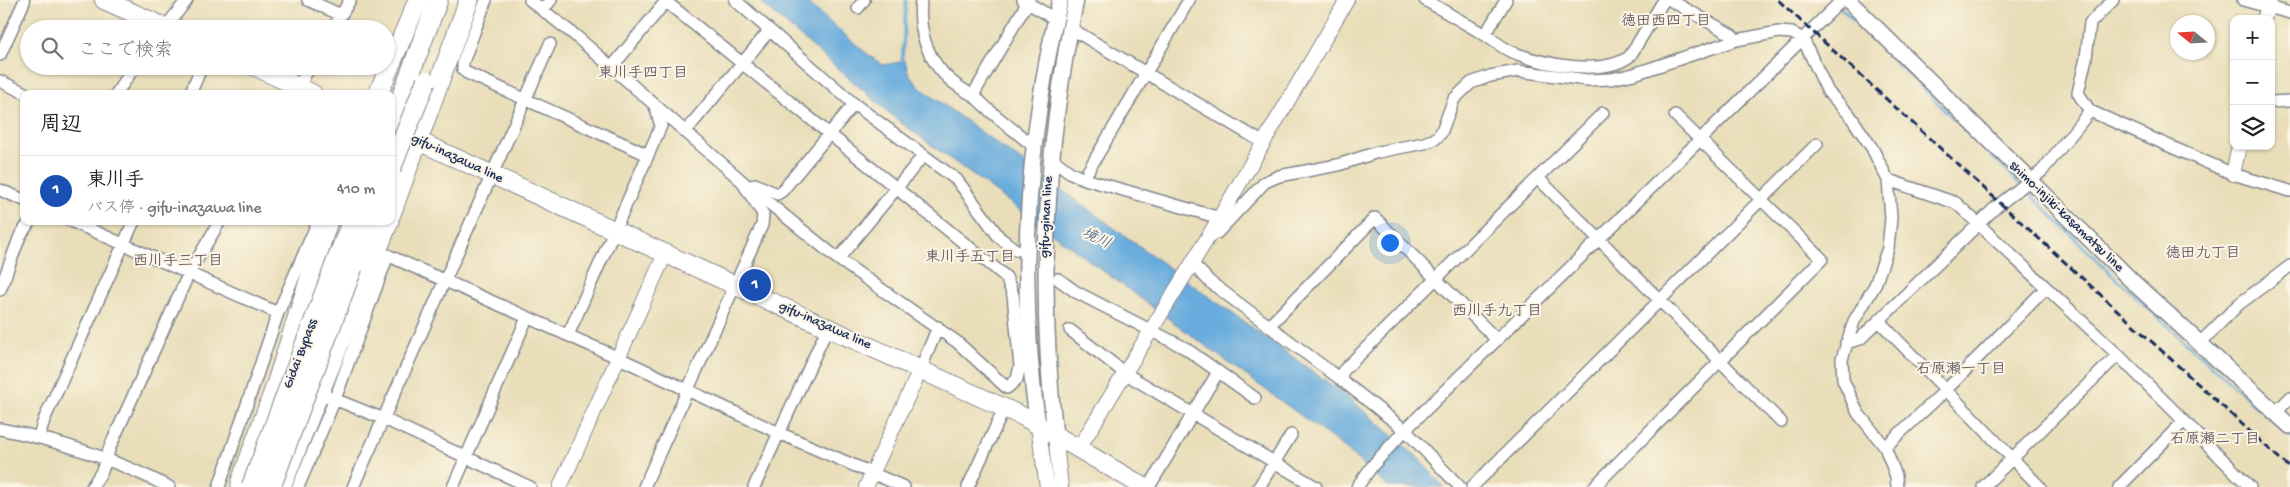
<!DOCTYPE html>
<html lang="ja">
<meta charset="utf-8">
<style>
body{margin:0;font-family:"Gochi Hand","Klee One",sans-serif;background:#f6f6f6;color:#222}
.controls{position:absolute;right:15px;top:15px;display:grid;overflow:hidden;border-radius:10px;box-shadow:0 1px 4px #0004}
.controls button{width:45px;height:45px;display:grid;place-items:center;padding:0;border:0;border-bottom:1px solid #e0e0e0;background:#fff;color:#222;font:25px sans-serif}
.compass{position:absolute;left:2170px;top:15px;width:45px;height:45px;border-radius:50%;background:#fff;box-shadow:0 1px 4px #0004;rotate:288deg}
.you{position:absolute;left:1389px;top:242px;width:18px;height:18px;margin:-12px;border:4px solid #fff;border-radius:50%;background:#1a73e8;box-shadow:0 0 0 8px #1a73e833}
.badge{display:grid;place-items:center;width:32px;height:32px;border-radius:50%;background:#0b8043;color:#fff;font-size:16px;font-weight:700}
.pin{position:absolute;translate:-50% -50%;border:2px solid #fff;box-shadow:0 1px 5px #0006}
.list{margin:0;padding:0;list-style:none}
h2{display:flex;justify-content:space-between;align-items:center;height:65px;margin:0;padding:0 20px;font-size:21px}
h2 small{font-size:16px;font-weight:400;color:#767676}
.list li{display:grid;grid-template-columns:32px 1fr auto;gap:15px;align-items:center;box-sizing:border-box;height:70px;padding:0 20px;border-top:1px solid #e0e0e0}
.list b{display:block;font-size:19px;white-space:nowrap}
.list p{margin:0;font-size:16px;white-space:nowrap;color:#767676}
.list em{font-size:16px;font-style:normal;color:#767676}
.icon{flex:none;width:28px;height:28px;fill:none;stroke:currentColor;stroke-width:2;stroke-linecap:round;stroke-linejoin:round}
.map{position:relative;flex:none;width:2290px;height:487px;overflow:hidden}
.search{position:absolute;background:#fff;box-shadow:0 1px 4px #0004;left:20px;top:20px;width:375px;height:55px;display:flex;align-items:center;gap:12px;box-sizing:border-box;padding:0 18px;border-radius:28px;color:#767676;font-size:19px}
.panel{position:absolute;background:#fff;box-shadow:0 1px 4px #0004;left:20px;top:90px;width:375px;height:135px;border-radius:10px}
.map>svg:first-child{display:block}
.water{fill:#67acdd;stroke:#416e9e}
.lines{fill:none;stroke-linecap:round;stroke-linejoin:round}
.stream{stroke:#67acdd;stroke-width:3}
.minor-casing{stroke:#82868c;stroke-width:14}
.tertiary-casing{stroke:#82868c;stroke-width:16}
.secondary-casing{stroke:#82868c;stroke-width:18}
.primary-casing{stroke:#82868c;stroke-width:20}
.trunk-casing{stroke:#82868c;stroke-width:21}
.minor{stroke:#fff;stroke-width:11}
.tertiary{stroke:#fff;stroke-width:14}
.secondary{stroke:#fff;stroke-width:15}
.primary{stroke:#fff;stroke-width:18}
.trunk{stroke:#fff;stroke-width:19}
.rail{stroke:#1b2f5e;stroke-width:3;stroke-dasharray:8 4;stroke-linecap:butt}
.trunk-bridge-casing{stroke:#82868c;stroke-width:21;stroke-linecap:butt}
.trunk-bridge{stroke:#fff;stroke-width:19}
.labels{text-anchor:middle;dominant-baseline:central;stroke-width:4;stroke-linejoin:round;paint-order:stroke}
.street-label{font-size:14px;fill:#1b2f5e;stroke:#fcf5e5}
.neighbourhood-label{font-size:15px;font-weight:bold;fill:#675e66;stroke:#fcf5e5}
.water-label{font-size:15px;font-style:italic;fill:#325484;stroke:#fcf5e5}
</style>
<div class="map">
<svg width="2290" height="487" viewBox="0 0 2290 487">
<rect width="100%" height="100%" fill="#fcf5e5"/>
<filter id="ink" filterUnits="userSpaceOnUse"><feTurbulence type="fractalNoise" baseFrequency=".02" numOctaves="2"/><feDisplacementMap in="SourceGraphic" scale="10" xChannelSelector="R" yChannelSelector="G"/><feConvolveMatrix kernelMatrix="1 2 1 2 8 2 1 2 1" color-interpolation-filters="sRGB"/></filter>
<filter id="wash" filterUnits="userSpaceOnUse"><feTurbulence type="fractalNoise" baseFrequency=".0096" numOctaves="4" result="noise"/><feDisplacementMap in="SourceGraphic" scale="20" xChannelSelector="R" yChannelSelector="G"/><feGaussianBlur stdDeviation="1.12" result="paint"/><feColorMatrix in="noise" values="0 0 0 0 0 0 0 0 0 0 0 0 0 0 0 0 0 1.4 0 .05"/><feComposite in="paint" operator="in"/></filter>
<g filter="url(#wash)">
<rect width="100%" height="100%" fill="#e9deb9"/>
<path class="water" d="M 758,0 L 804,0 L 866,53 L 883,65 L 905,61 L 909,74 L 919,87 L 1348,397 L 1416,456 L 1444,487 L 1388,487 L 1341,445 L 900,122 Z"/>
<g class="lines">
<path class="stream" d="M 1833,0 L 2020,184
M 902,64 L 906,0
M 2024,188 L 2109,272 L 2290,437"/>
</g>
</g>
<g filter="url(#ink)">
<g class="lines">
<defs>
<path id="minor" d="M 308,0 L 341,15
M 486,0 L 463,62 L 463,70 L 467,73 L 646,154
M 530,0 L 577,37 L 743,182 L 838,259 L 957,342 L 1007,388 L 1017,379 L 1020,366 L 1013,295 L 1006,277 L 664,0
M 735,0 L 854,104 L 957,180 L 999,237 L 1016,250
M 921,0 C 917,41 934,76 973,95
M 1023,0 L 1055,19
M 1029,0 L 973,95 L 990,111 L 1033,146
M 1425,0 L 1485,35 L 1506,0
M 1670,0 L 1732,35 L 1736,40 L 1779,32 L 1792,33 L 1803,39 L 1828,92 L 1849,114 L 1872,148 L 1888,180 L 1891,218 L 1888,248 L 1875,285 L 1854,321 L 1842,359 L 1843,380 L 1858,413 L 1885,447 L 1896,476 L 1897,487
M 2113,0 L 2090,23 L 2086,58 L 2078,93 L 2090,111 L 2233,174 L 2290,191
M 2243,0 L 2290,13
M 858,8 L 864,0
M 542,10 L 551,0
M 1070,28 L 1264,143
M 164,29 L 187,0
M 333,29 L 350,0
M 1485,35 C 1494,41 1503,48 1512,52 C 1542,64 1603,77 1630,56 L 1664,0
M 0,55 L 24,2
M 612,67 L 667,0
M 0,81 L 27,94
M 295,93 L 310,66
M 116,94 L 135,66
M 190,94 L 202,66
M 2271,102 L 2290,101
M 685,132 L 769,31
M 1051,158 L 1071,173 L 1085,179 L 1220,218
M 1088,171 L 1189,0
M 1538,178 L 1781,422
M 1888,180 L 1956,203 L 2118,355 L 2250,487
M 755,184 L 777,194 L 782,191 L 854,104
M 0,190 L 24,200
M 71,221 L 278,313
M 1210,234 L 1217,233 L 1265,182 L 1279,176 L 1338,165 L 1378,152 L 1424,143 L 1435,139 L 1441,133 L 1454,99 L 1471,83 L 1490,76 L 1518,71 L 1587,80 L 1611,79 L 1634,74 L 1736,40
M 378,251 L 619,358 L 779,433 L 904,487
M 838,259 L 923,156
M 1192,263 L 1210,282 L 1269,326
M 1058,279 L 1076,292 L 1185,348 L 1255,398
M 0,290 L 20,236 L 30,221
M 1879,321 L 2040,487
M 1070,330 L 1126,374 L 1316,487
M 568,335 L 661,126 L 655,106
M 1846,343 L 1860,339 L 1996,207 L 2042,171 L 2090,111
M 2200,343 L 2239,304 L 2290,266
M 920,370 L 938,327
M 1339,378 L 1269,326 L 1375,218 L 1497,340
M 329,397 L 384,419 L 530,487
M 2275,413 L 2290,398
M 0,429 C 58,440 116,460 169,487
M 39,436 L 44,420 L 134,221
M 1885,447 L 1946,390 L 2046,288
M 92,487 L 102,471 L 110,447 L 189,273 L 220,221
M 219,487 L 278,313 L 316,226
M 298,487 L 335,399 L 388,255
M 353,487 L 550,44
M 453,487 L 527,318
M 644,487 L 762,225 L 763,214 L 744,185
M 754,487 L 828,327
M 968,487 L 1004,409
M 1149,487 L 1218,372
M 1259,487 L 1291,435
M 1357,487 L 1373,465 L 1403,432 L 1842,0
M 1460,487 L 1405,430 L 1339,378 L 1344,370 L 1603,113
M 1472,487 L 1817,144
M 1594,487 L 1822,259 L 1675,115
M 1983,487 L 2118,355
M 2119,487 L 2183,422"/>
<path id="tertiary" d="M 2264,19 L 2270,0
M 2233,174 L 2239,146
M 1038,426 L 1047,487
M 1055,435 L 1061,487
M 1079,448 L 1210,234 L 1347,0
M 560,487 L 665,254
M 866,487 L 920,370"/>
<path id="secondary" d="M 1848,0 L 2134,283 L 2290,426
M 1038,426 C 1017,284 1027,139 1060,0
M 1055,435 C 1038,286 1045,147 1076,0"/>
<path id="primary" d="M 104,0 L 169,29
M 254,66 L 313,94
M 405,135 L 1024,417 L 1144,487"/>
<path id="trunk" d="M 378,94 L 418,0
M 391,124 L 438,0
M 391,214 L 469,0
M 336,262 L 352,221
M 353,267 L 371,221
M 241,487 L 241,481 L 275,388 L 328,221
M 281,487 L 389,221"/>
</defs>
<use href="#minor" class="minor-casing"/>
<use href="#tertiary" class="tertiary-casing"/>
<use href="#secondary" class="secondary-casing"/>
<use href="#primary" class="primary-casing"/>
<use href="#trunk" class="trunk-casing"/>
<use href="#minor" class="minor"/>
<use href="#tertiary" class="tertiary"/>
<use href="#secondary" class="secondary"/>
<use href="#primary" class="primary"/>
<use href="#trunk" class="trunk"/>
<path class="rail" d="M 1778,0 L 2290,468"/>
<defs>
<path id="trunk-bridge" d="M 391,169 L 426,81
M 251,487 L 336,262
M 271,487 L 353,267"/>
</defs>
<use href="#trunk-bridge" class="trunk-bridge-casing"/>
<use href="#trunk-bridge" class="trunk-bridge"/>
</g>
</g>
<g class="labels">
<g class="street-label">
<text transform="translate(457 159) rotate(25)">gifu-inazawa line</text>
<text transform="translate(1047 217) rotate(-87)">gifu-ginan line</text>
<text transform="translate(2066 217) rotate(44)">shimo-injiki-kasamatsu line</text>
<text transform="translate(825 326) rotate(24)">gifu-inazawa line</text>
<text transform="translate(301 354) rotate(-69)">Gidai Bypass</text>
</g>
<g class="neighbourhood-label">
<text x="1666" y="22">徳田西四丁目</text>
<text x="643" y="74">東川手四丁目</text>
<text x="2203" y="254">徳田九丁目</text>
<text x="970" y="258">東川手五丁目</text>
<text x="178" y="262">西川手三丁目</text>
<text x="1497" y="312">西川手九丁目</text>
<text x="1961" y="370">石原瀬一丁目</text>
<text x="2215" y="440">石原瀬二丁目</text>
</g>
<g class="water-label">
<text transform="translate(1096 239) rotate(25)">境川</text>
</g>
</g>
</svg>
<div class="controls">
<button>+</button>
<button>−</button>
<button><svg class="icon" aria-label="layers" viewBox="0 0 24 24"><path d="M12 4l9 5-9 5-9-5zM3 14l9 5 9-5"/></svg></button>
</div>
<svg class="compass" viewBox="-18 -18 36 36"><path d="M0-13l5 13h-10z" fill="#e53935"/><path d="M0 13l5-13h-10z" fill="#767676"/></svg>
<div class="you"></div>
<div class="pin badge" style="left:755px;top:285px;background:#1a4fb4">1</div>
<div class="search"><svg class="icon" aria-label="search" viewBox="0 0 24 24"><circle cx="10" cy="10" r="6"/><path d="M15 15l6 6"/></svg>ここで検索</div>
<section class="panel">
<h2>周辺<small></small></h2>
<ul class="list">
<li><span class="badge" style="background:#1a4fb4">1</span><div><b>東川手</b><p>バス停 · gifu-inazawa line</p></div><em>410 m</em></li>
</ul>
</section>
</div>
